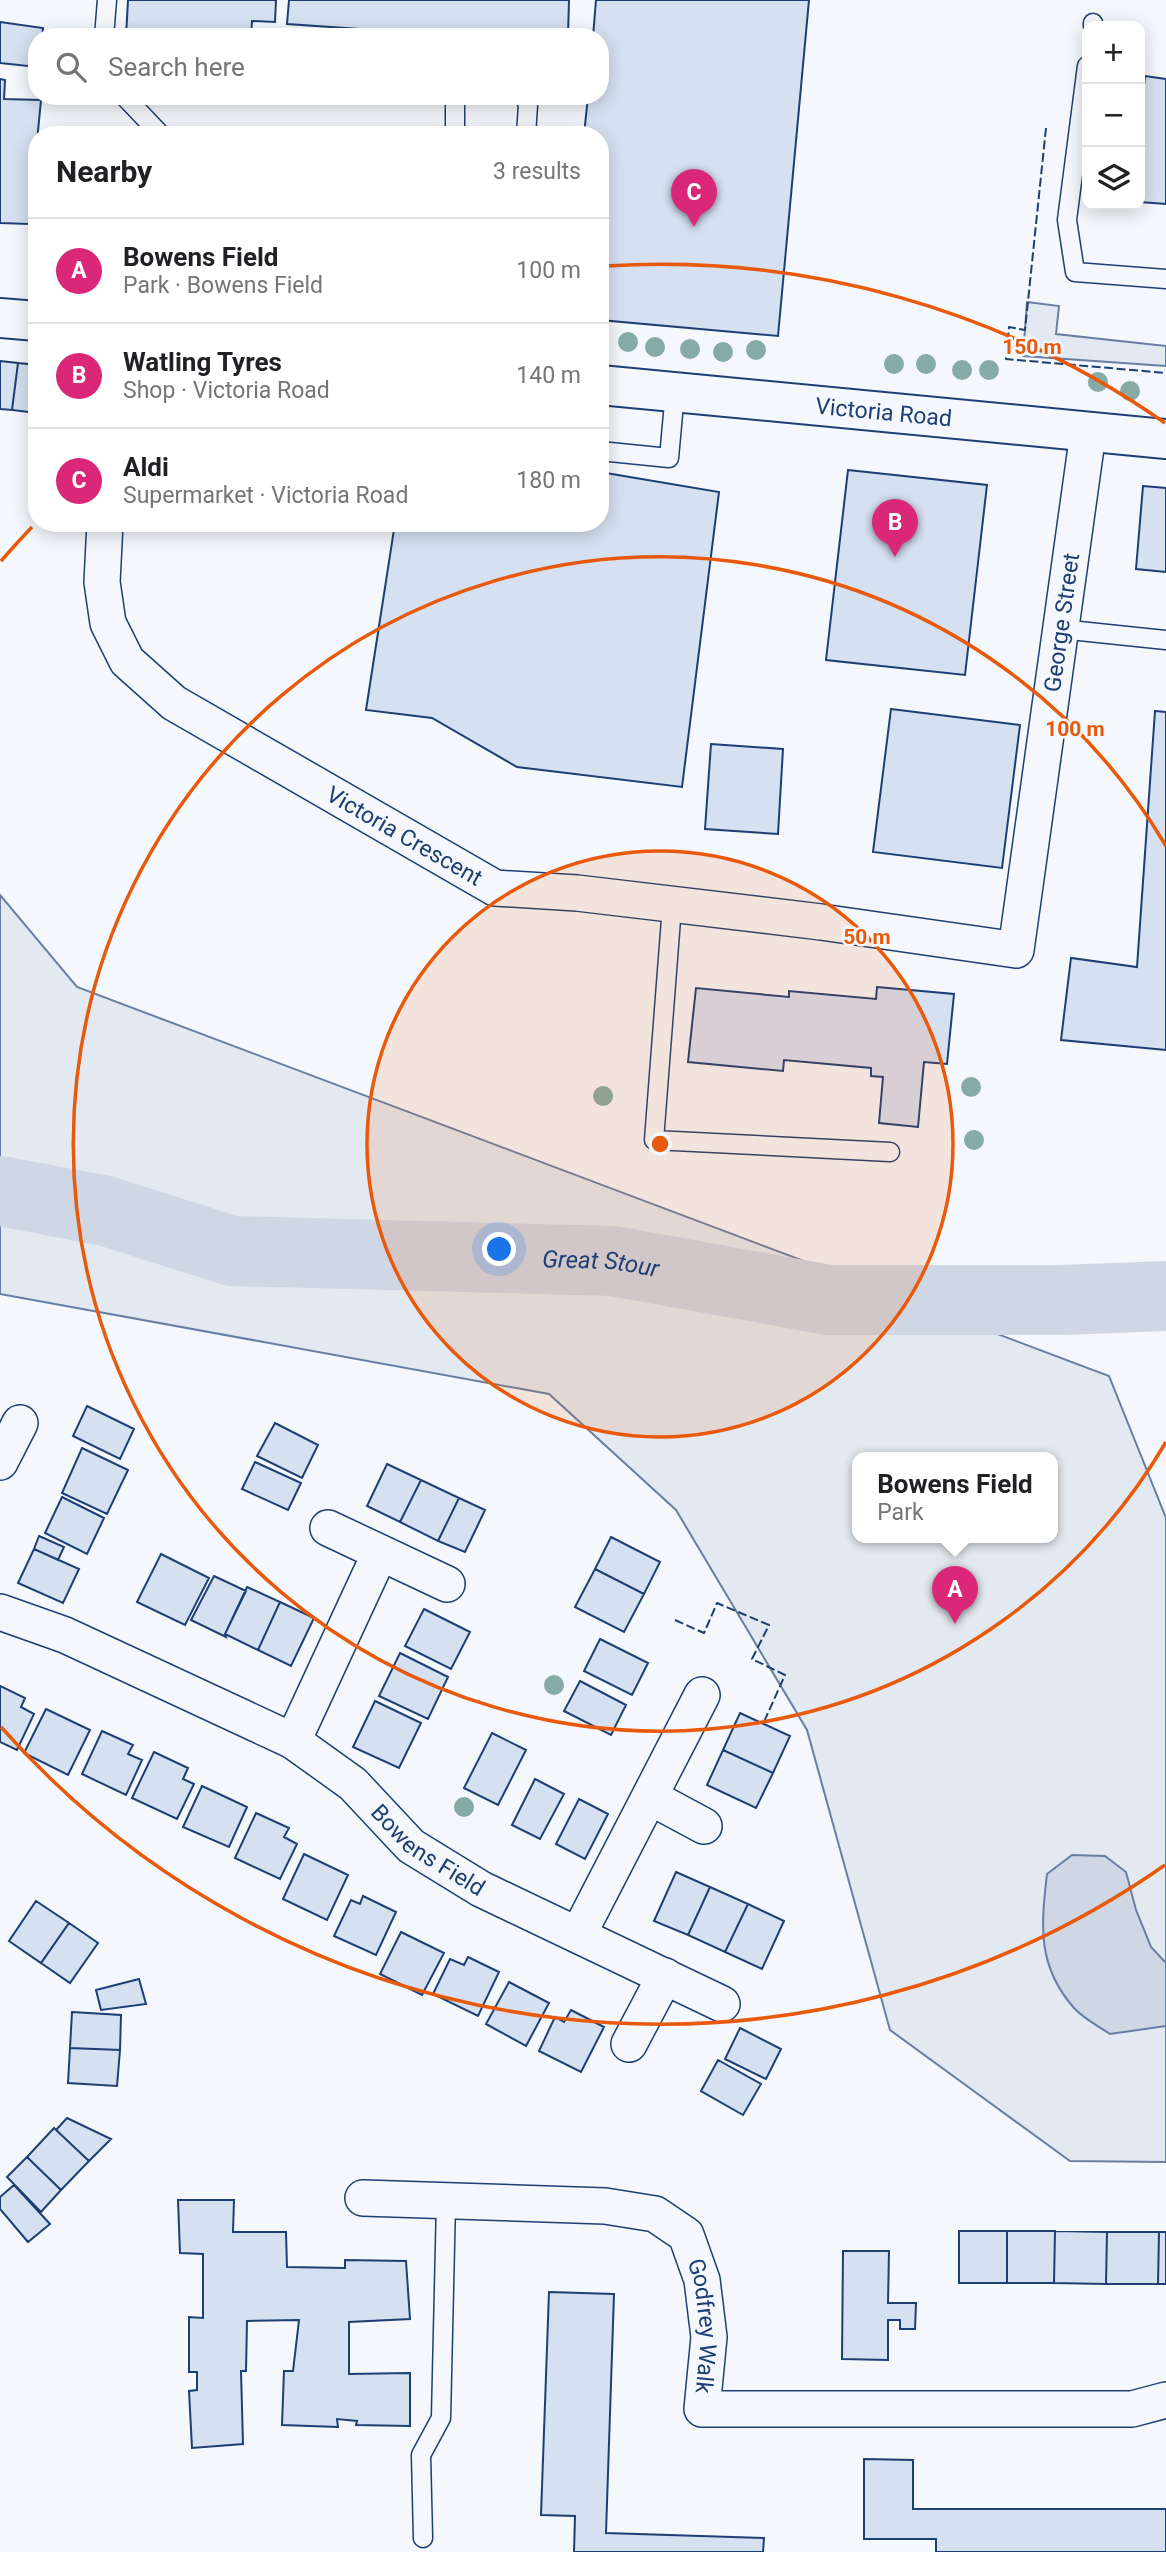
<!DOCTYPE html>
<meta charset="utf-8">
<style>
body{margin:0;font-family:Roboto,sans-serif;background:#f2f2f2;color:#202124}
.controls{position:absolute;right:21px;top:21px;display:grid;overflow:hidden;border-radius:14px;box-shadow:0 4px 18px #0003}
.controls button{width:63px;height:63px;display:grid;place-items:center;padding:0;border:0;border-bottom:2px solid #e0e0e0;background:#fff;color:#202124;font:35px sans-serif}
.you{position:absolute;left:500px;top:1250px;width:24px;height:24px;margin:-18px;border:5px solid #fff;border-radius:50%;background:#1a73e8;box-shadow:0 0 0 10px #1a73e833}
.badge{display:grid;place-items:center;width:46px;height:46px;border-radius:50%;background:#db2777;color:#fff;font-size:23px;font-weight:700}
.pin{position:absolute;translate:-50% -58px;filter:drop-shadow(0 2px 4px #0008)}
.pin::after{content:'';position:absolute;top:37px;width:24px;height:21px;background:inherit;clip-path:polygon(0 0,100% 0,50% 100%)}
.popup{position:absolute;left:852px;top:1452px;width:206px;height:91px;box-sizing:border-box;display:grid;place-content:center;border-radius:14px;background:#fff;filter:drop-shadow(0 2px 5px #0005);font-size:23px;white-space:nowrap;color:#757577}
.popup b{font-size:26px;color:#202124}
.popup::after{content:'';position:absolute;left:50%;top:100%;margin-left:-14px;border:14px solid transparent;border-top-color:#fff}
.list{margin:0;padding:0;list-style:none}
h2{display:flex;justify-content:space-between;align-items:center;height:91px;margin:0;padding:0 28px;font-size:30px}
h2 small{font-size:23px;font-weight:400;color:#757577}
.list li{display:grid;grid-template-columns:46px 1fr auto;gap:21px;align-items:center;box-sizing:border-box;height:105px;padding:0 28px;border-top:2px solid #e0e0e0}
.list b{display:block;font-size:26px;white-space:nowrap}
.list p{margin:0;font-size:23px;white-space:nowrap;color:#757577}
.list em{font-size:23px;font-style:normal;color:#757577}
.icon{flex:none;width:38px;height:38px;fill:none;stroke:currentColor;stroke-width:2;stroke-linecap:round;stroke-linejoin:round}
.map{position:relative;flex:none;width:1166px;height:2552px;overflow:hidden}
.search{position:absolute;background:#fff;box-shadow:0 4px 18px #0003;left:28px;top:28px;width:581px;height:77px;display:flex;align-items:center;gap:18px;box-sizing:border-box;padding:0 24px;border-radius:28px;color:#757577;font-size:26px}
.panel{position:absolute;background:#fff;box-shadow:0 4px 18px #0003;left:28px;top:126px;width:581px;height:406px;border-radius:28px}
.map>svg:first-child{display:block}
.green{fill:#e3e9f0;stroke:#687fa3;stroke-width:2;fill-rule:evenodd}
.water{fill:#cfd7e4;stroke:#687fa3;stroke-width:2}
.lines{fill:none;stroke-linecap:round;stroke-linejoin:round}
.river{stroke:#cfd7e4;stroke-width:70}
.building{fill:#d5e0f0;stroke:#1d3f73;stroke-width:2}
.lane-casing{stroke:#1d3f73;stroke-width:21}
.street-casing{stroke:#1d3f73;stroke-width:38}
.secondary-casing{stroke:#1d3f73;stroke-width:42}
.lane{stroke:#f4f7fb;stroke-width:18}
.street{stroke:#f4f7fb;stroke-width:35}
.secondary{stroke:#f4f7fb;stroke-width:38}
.fence{stroke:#1d3f73;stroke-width:2;stroke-dasharray:9 3.5;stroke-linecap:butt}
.tree{fill:#86aba6}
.ring{fill:none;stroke:#e8590c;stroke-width:3.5}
.labels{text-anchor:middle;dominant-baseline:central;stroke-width:5;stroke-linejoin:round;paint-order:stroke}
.street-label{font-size:23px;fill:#1d3f73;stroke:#f4f7fb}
.water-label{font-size:24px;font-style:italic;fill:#1d3f73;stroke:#f4f7fb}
.centre{fill:#e8590c;stroke:#f4f7fb;stroke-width:3.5}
.ring-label{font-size:21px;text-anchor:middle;font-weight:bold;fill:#e8590c;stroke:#f4f7fb;stroke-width:5;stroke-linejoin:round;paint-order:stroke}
</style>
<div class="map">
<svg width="1166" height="2552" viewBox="0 0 1166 2552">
<rect width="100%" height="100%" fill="#f4f7fb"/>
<path class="green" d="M 1027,302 L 1059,306 L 1056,334 L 1166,346 L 1166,366 L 1023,356 Z
M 0,895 L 77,987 L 1109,1376 L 1166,1518 L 1166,2162 L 1070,2161 L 890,2030 L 807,1730 L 676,1510 L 549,1394 L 0,1294 ZM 857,1458 L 1053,1458 L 1053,1538 L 857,1538 Z"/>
<path class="water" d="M 1072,1855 L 1105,1856 L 1126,1872 L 1136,1910 L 1151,1947 L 1166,1963 L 1166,2026 L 1110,2034 C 1098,2026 1083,2018 1074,2008 C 1037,1966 1041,1926 1047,1874 Z"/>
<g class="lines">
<path class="river" id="s1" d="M 0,1191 L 106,1211 L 232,1251 L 613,1261 L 829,1300 L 1062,1300 L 1166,1296"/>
</g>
<path class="building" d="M 128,0 L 276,0 L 275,22 L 252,21 L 251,37 L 126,37 Z
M 289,0 L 569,0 L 568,37 L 478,37 L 287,24 Z
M 596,0 L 809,0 L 778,336 L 600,320 L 600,135 L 584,135 L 588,96 L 600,96 L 600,37 L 593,37 Z
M 0,22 L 43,28 L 42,37 L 37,37 L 37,67 L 0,63 Z
M 1145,76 L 1166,79 L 1166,204 L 1140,202 L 1140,121 Z
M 0,79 L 5,80 L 4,99 L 41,100 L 29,224 L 0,223 Z
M 0,361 L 18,363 L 12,410 L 0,409 Z
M 18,363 L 37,365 L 37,413 L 12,410 Z
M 848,470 L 987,485 L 965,675 L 826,660 Z
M 600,472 L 719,492 L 682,787 L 517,767 L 432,718 L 366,710 L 395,523 L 600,523 Z
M 1143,486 L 1166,488 L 1166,572 L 1136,569 Z
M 891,709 L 1020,725 L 1002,868 L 873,852 Z
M 1155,711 L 1166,712 L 1166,1050 L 1061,1040 L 1071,958 L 1137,967 Z
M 711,744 L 783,749 L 778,834 L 705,829 Z
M 877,987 L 954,994 L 947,1064 L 924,1062 L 918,1127 L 879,1123 L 883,1077 L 871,1076 L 871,1068 L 784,1060 L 783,1071 L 688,1062 L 696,988 L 789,997 L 789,991 L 876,999 Z
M 87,1406 L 134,1429 L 120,1459 L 73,1436 Z
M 275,1423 L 318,1445 L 302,1478 L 257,1456 Z
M 82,1448 L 128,1470 L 107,1514 L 62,1493 Z
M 255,1462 L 301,1483 L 288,1510 L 242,1489 Z
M 387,1464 L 421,1480 L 400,1522 L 367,1506 Z
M 421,1480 L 459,1498 L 438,1541 L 400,1522 Z
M 62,1497 L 104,1518 L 87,1554 L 45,1533 Z
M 459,1498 L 485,1510 L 465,1552 L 438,1541 Z
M 39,1536 L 64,1547 L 58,1560 L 34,1549 Z
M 611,1537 L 660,1562 L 644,1594 L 595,1569 Z
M 34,1549 L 79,1569 L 63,1603 L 18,1583 Z
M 161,1554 L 209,1578 L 185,1625 L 137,1602 Z
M 595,1569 L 644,1594 L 624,1632 L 575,1607 Z
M 214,1576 L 246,1591 L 225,1634 L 226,1637 L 191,1620 Z
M 247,1587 L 280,1602 L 258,1650 L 225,1634 Z
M 280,1602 L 314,1618 L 291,1666 L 258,1650 Z
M 424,1609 L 470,1632 L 451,1669 L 405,1646 Z
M 600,1639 L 648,1663 L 632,1695 L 584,1671 Z
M 400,1653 L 448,1677 L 428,1719 L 379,1696 Z
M 580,1681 L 626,1705 L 611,1735 L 564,1711 Z
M 0,1686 L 25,1698 L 21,1707 L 34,1714 L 17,1750 L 0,1742 Z
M 375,1701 L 421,1723 L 399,1768 L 353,1747 Z
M 46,1709 L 90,1730 L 68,1775 L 24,1753 Z
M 740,1713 L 790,1736 L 773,1773 L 723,1750 Z
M 102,1731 L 133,1745 L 128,1754 L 142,1760 L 126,1795 L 82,1774 Z
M 492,1733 L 526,1750 L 498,1805 L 464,1788 Z
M 723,1750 L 773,1773 L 756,1808 L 707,1785 Z
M 154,1752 L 188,1768 L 183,1779 L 194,1784 L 177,1819 L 132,1798 Z
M 535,1779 L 564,1794 L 540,1839 L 512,1825 Z
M 202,1786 L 247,1807 L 229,1847 L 183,1827 Z
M 579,1799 L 608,1814 L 585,1859 L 556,1844 Z
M 256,1813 L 289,1828 L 284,1837 L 297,1844 L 280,1879 L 235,1858 Z
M 304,1854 L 348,1875 L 327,1920 L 283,1899 Z
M 676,1872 L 710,1887 L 688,1935 L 654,1921 Z
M 710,1887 L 748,1904 L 725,1952 L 688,1935 Z
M 363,1896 L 396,1912 L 376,1955 L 334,1936 L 351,1900 L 360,1904 Z
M 36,1901 L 69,1923 L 41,1963 L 9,1941 Z
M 748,1904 L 784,1921 L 762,1969 L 725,1952 Z
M 69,1923 L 98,1943 L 70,1983 L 41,1963 Z
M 401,1932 L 444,1953 L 422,1995 L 380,1974 Z
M 468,1957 L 499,1972 L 478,2016 L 433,1994 L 450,1959 L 464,1965 Z
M 139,1979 L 146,2004 L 101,2010 L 96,1990 Z
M 509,1982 L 549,2003 L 526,2046 L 486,2024 Z
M 571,2010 L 604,2027 L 581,2072 L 539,2051 L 555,2017 L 564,2022 Z
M 72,2012 L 121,2015 L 120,2050 L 70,2048 Z
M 740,2028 L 781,2049 L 766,2079 L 725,2059 Z
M 70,2048 L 120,2050 L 117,2086 L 68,2083 Z
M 718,2060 L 761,2084 L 743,2115 L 701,2091 Z
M 67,2118 L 111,2139 L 89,2161 L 56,2130 Z
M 54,2128 L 89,2161 L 61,2190 L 27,2157 Z
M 27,2157 L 61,2190 L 41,2212 L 7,2177 Z
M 14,2185 L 50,2224 L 28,2242 L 0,2209 L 0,2197 Z
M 178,2200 L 234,2200 L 233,2232 L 286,2232 L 287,2267 L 345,2268 L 345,2260 L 406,2261 L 410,2319 L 349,2322 L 349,2374 L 410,2373 L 410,2426 L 356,2425 L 357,2421 L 337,2419 L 338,2427 L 282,2425 L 284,2371 L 293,2371 L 299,2320 L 247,2321 L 246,2371 L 241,2371 L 243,2444 L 192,2448 L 189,2391 L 197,2390 L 197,2372 L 189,2372 L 189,2317 L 203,2318 L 203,2254 L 180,2253 Z
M 959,2231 L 1007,2231 L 1007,2283 L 959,2283 Z
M 1007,2231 L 1055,2231 L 1054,2283 L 1007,2283 Z
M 1055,2231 L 1107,2232 L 1106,2284 L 1054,2283 Z
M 1107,2232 L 1159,2232 L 1158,2284 L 1106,2284 Z
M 1159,2232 L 1166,2232 L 1166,2284 L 1158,2284 Z
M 843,2251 L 889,2251 L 888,2303 L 916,2303 L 915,2329 L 900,2329 L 900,2320 L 888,2320 L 888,2360 L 842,2359 Z
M 549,2292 L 614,2294 L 606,2533 L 764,2538 L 763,2552 L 574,2552 L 575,2516 L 541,2515 Z
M 864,2459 L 913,2460 L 913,2509 L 1166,2509 L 1166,2552 L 936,2552 L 936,2539 L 864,2539 Z"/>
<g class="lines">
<defs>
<path id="lane" d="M 1093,26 L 1093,23
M 104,37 L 107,0
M 1087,66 L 1067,220 L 1075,272 L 1166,279
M 124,96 L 161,135
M 455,96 L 455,135
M 524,96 L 528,105 L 526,135
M 600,451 L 669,458 L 675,392
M 1060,629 L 1166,640
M 672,906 L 654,1140 L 890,1152
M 423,2538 L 421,2455 L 441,2418 L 446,2202"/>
<g id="street">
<path id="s2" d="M 105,523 L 102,582 L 108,623 L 127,661 L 174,703 L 495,888 L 577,893 L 821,922 L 1016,950 L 1088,433"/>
<path d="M 0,1462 L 20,1423"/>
<path d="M 328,1528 L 447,1584"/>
<path id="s3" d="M 0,1612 L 65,1635 L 293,1741 L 353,1784 L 411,1846 L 481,1889 L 722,2004"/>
<path d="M 293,1741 L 380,1553"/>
<path d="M 650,1797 L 704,1826"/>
<path d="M 578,1935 L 702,1695"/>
<path d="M 629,2044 L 665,1976"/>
<path id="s4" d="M 363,2198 L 605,2206 L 655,2214 L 686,2235 L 702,2280 L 709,2337 L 702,2409 L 1132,2409 L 1166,2400"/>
</g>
<g id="secondary">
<path d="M 0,318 L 37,321"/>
<path id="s5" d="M 600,385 L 1166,439"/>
</g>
</defs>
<use href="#lane" class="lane-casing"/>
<use href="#street" class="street-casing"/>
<use href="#secondary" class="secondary-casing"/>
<use href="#lane" class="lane"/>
<use href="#street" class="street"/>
<use href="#secondary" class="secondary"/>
<path class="fence" d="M 1046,128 L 1025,330 L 1009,327 L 1006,359 L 1166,373
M 675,1620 L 704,1633 L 717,1603 L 769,1625 L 752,1659 L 785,1675 L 763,1724"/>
</g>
<g class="tree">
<circle cx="628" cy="342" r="10"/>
<circle cx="655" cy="347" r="10"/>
<circle cx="690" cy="349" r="10"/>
<circle cx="756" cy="350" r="10"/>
<circle cx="723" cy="352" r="10"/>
<circle cx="894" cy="364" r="10"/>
<circle cx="926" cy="364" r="10"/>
<circle cx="962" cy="370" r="10"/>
<circle cx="989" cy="370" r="10"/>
<circle cx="1098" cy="382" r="10"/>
<circle cx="1130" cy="391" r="10"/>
<circle cx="971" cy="1087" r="10"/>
<circle cx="603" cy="1096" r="10"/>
<circle cx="974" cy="1140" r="10"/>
<circle cx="554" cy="1685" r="10"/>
<circle cx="464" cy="1807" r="10"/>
</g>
<circle cx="660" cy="1144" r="293" fill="#e8590c" fill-opacity=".12"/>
<g class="ring">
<circle cx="660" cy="1144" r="293"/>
<path d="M1166 1442A587 587 0 1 1 1166 846"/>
<path d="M1165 1865A880 880 0 0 1 1 1727M1 561A880 880 0 0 1 32 527M606 266A880 880 0 0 1 1165 423"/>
</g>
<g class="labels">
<g class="street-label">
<text stroke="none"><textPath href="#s5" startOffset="285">Victoria Road</textPath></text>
<text stroke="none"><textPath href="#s2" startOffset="1432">George Street</textPath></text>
<text stroke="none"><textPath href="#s2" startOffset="472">Victoria Crescent</textPath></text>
<text stroke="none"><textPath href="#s3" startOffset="495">Bowens Field</textPath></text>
<text stroke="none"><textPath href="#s4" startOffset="424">Godfrey Walk</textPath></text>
</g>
<g class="water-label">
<text stroke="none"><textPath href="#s1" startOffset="609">Great Stour</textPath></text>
</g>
</g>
<circle cx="660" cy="1144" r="10" class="centre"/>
<g class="ring-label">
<text x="1032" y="354">150 m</text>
<text x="1075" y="736">100 m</text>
<text x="867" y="944">50 m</text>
</g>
</svg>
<div class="controls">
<button>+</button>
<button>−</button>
<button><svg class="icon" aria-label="layers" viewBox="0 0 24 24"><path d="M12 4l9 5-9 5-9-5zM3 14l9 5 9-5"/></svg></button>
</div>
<div class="you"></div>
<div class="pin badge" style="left:955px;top:1624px">A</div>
<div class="popup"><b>Bowens Field</b>Park</div>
<div class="pin badge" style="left:895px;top:557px">B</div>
<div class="pin badge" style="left:694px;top:227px">C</div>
<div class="search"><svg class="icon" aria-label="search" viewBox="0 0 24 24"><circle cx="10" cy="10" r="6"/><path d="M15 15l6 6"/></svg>Search here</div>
<section class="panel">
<h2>Nearby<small>3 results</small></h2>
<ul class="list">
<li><span class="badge">A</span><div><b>Bowens Field</b><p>Park · Bowens Field</p></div><em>100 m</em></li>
<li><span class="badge">B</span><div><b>Watling Tyres</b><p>Shop · Victoria Road</p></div><em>140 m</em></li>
<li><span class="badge">C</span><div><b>Aldi</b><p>Supermarket · Victoria Road</p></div><em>180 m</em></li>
</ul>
</section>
</div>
